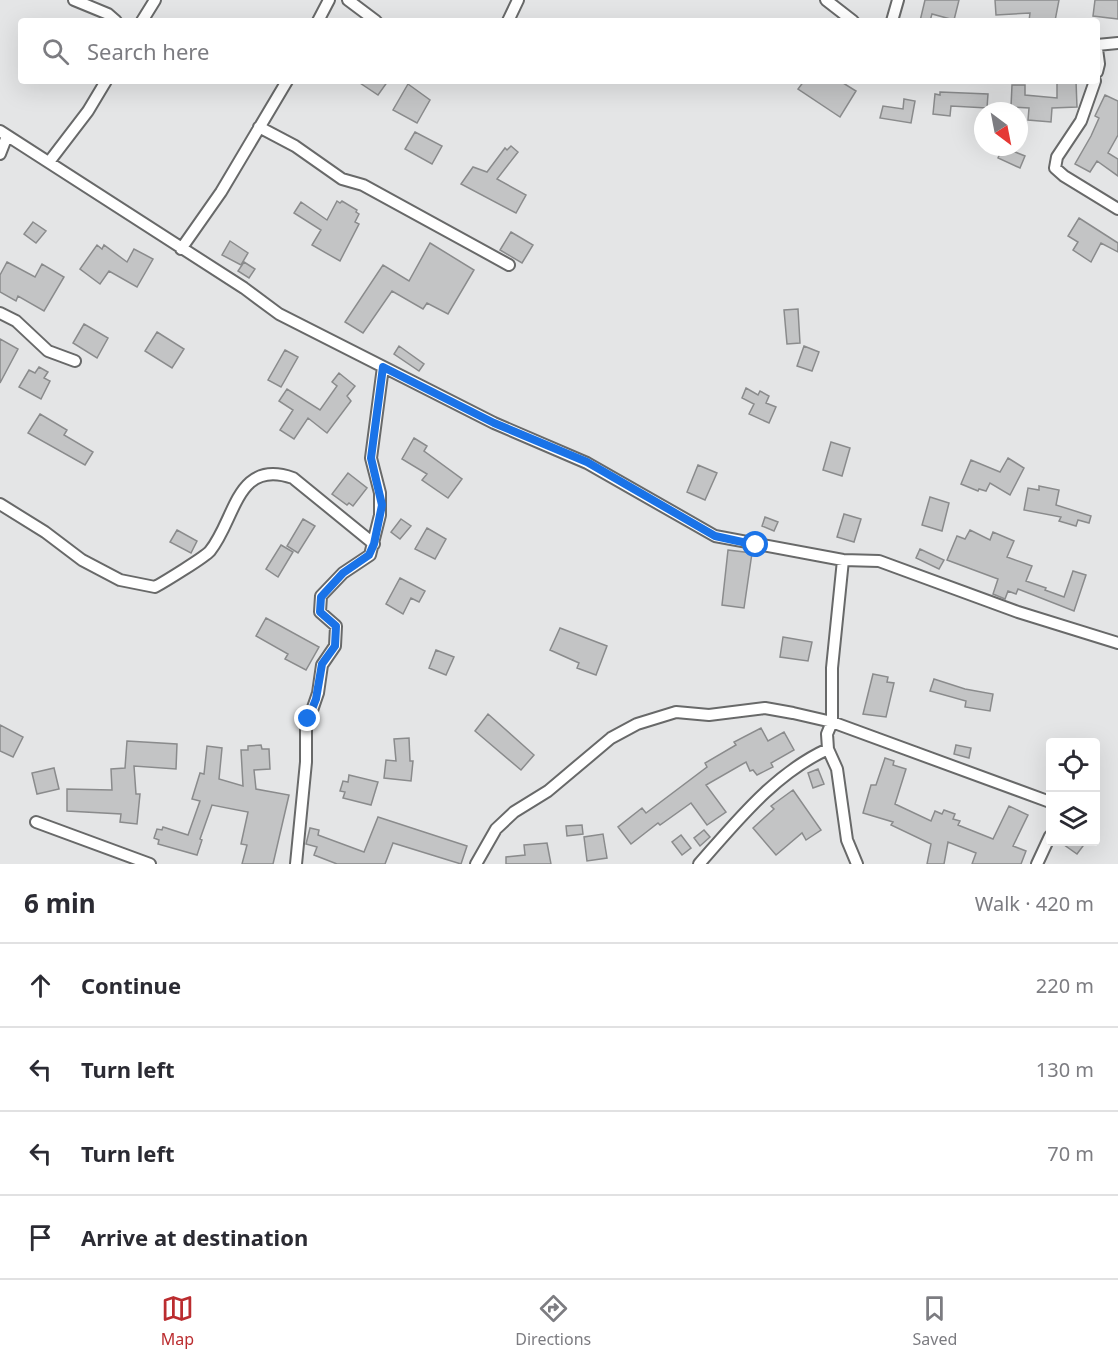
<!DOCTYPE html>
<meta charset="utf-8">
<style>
body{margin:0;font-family:"Noto Sans",sans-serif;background:#f7f7f7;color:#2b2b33}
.controls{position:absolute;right:18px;bottom:18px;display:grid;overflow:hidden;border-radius:6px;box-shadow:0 6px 24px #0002}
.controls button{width:54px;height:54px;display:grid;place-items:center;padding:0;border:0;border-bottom:2px solid #e1e1e2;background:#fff;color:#2b2b33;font:30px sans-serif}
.compass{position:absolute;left:974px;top:102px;width:54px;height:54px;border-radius:50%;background:#fff;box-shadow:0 6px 24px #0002;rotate:148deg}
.stop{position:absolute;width:18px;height:18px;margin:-14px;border:4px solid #1a73e8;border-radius:50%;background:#fff}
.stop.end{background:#1a73e8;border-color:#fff;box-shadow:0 2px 6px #0008}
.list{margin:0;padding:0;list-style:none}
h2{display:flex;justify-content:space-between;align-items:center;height:78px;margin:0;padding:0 24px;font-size:26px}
h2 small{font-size:20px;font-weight:400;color:#7c7c81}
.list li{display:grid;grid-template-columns:39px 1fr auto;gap:18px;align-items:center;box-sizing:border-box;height:84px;padding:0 24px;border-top:2px solid #e1e1e2}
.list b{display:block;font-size:22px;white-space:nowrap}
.list em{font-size:20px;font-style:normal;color:#7c7c81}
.icon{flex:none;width:33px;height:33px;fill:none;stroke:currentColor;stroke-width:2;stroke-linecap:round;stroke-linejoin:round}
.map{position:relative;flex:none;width:1118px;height:864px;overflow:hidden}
.search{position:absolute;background:#fff;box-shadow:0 6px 24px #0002;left:18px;right:18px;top:18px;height:66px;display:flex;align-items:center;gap:15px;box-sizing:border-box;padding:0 21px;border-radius:6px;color:#7c7c81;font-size:22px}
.sheet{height:414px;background:#fff}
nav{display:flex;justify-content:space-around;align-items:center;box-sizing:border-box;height:84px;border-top:2px solid #e1e1e2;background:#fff;font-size:16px;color:#7c7c81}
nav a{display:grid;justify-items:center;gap:3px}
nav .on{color:#bb2c2f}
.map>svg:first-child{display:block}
.building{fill:#c3c4c5;stroke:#8a8b8c;stroke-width:1.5}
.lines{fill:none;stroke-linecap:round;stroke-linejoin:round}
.street-casing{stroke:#686969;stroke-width:14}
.street{stroke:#fff;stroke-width:10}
.route{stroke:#1a73e8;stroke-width:8}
</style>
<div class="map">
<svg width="1118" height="864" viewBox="0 0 1118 864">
<rect width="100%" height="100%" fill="#e4e5e6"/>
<path class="building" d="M 925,0 L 959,0 L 954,20 L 932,14 L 930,21 L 920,21 Z
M 995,0 L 1059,0 L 1055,21 L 1029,21 L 1030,13 L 996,15 Z
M 1095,0 L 1118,0 L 1118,19 L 1093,16 Z
M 357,81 L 388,81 L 378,95 Z
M 804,81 L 840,81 L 856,91 L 840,117 L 798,89 Z
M 1057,81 L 1076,81 L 1077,107 L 1052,108 L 1051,122 L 1028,120 L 1029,108 L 1011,107 L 1012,85 L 1025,85 L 1025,95 L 1057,98 Z
M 408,84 L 430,100 L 417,123 L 393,110 Z
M 940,92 L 988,94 L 987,108 L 951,106 L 950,116 L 933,114 L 935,94 L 940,95 Z
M 1105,95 L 1118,101 L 1118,135 L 1108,153 L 1118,159 L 1118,176 L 1097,161 L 1090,172 L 1075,164 L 1091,136 L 1099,118 L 1095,116 Z
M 904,99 L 915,101 L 911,123 L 880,118 L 883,106 L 903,109 Z
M 415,132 L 442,146 L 432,164 L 405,149 Z
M 511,146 L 518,152 L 497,179 L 526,195 L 516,213 L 461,184 L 473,167 L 487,172 L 505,148 L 507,150 Z
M 1003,147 L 1025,156 L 1020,168 L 998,158 Z
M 337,201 L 340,203 L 342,201 L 357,210 L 356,212 L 359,214 L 355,222 L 359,224 L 340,261 L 312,245 L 321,230 L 294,213 L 301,202 L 327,220 Z
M 1079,218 L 1118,243 L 1118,252 L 1101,243 L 1091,262 L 1073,250 L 1078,242 L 1068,236 Z
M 33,222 L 46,231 L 36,243 L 24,234 Z
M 511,232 L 533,245 L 522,263 L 500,250 Z
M 230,241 L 248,253 L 241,265 L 222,255 Z
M 430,243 L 474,270 L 448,314 L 427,303 L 423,309 L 392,291 L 363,333 L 345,322 L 383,265 L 409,281 Z
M 97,245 L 102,249 L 104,245 L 127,262 L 134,249 L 153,259 L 137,287 L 109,271 L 100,284 L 80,269 Z
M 7,262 L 35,277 L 42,264 L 64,277 L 44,311 L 18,296 L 16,301 L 0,292 L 0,275 Z
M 244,262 L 255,269 L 249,278 L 238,271 Z
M 798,309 L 800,343 L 787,344 L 784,310 Z
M 84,324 L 108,338 L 97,358 L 73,343 Z
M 157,332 L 184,349 L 172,368 L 145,351 Z
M 0,339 L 18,349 L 0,383 Z
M 399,346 L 424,364 L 419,371 L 394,354 Z
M 804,346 L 819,352 L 812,371 L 797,366 Z
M 285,350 L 298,357 L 281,387 L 268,380 Z
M 39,367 L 48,372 L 44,378 L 50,381 L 41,399 L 19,387 L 29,370 L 35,373 Z
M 339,373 L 355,386 L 347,396 L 351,401 L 327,433 L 308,418 L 294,439 L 280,430 L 293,410 L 279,401 L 287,389 L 320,410 L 337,386 L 332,382 Z
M 746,388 L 758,395 L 760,391 L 769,396 L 766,403 L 776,407 L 769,423 L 749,414 L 754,404 L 742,398 Z
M 40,414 L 67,430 L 64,435 L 93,452 L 85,465 L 28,433 Z
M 414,438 L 427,446 L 424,451 L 462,479 L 448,498 L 422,480 L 427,474 L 402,459 Z
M 831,442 L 850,448 L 842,476 L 823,470 Z
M 1008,458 L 1024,468 L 1010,495 L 990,483 L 986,491 L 979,489 L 978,491 L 961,484 L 971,460 L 1000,472 Z
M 698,465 L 717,473 L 705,500 L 687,492 Z
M 348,473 L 367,488 L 353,506 L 349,503 L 347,505 L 332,494 Z
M 1039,486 L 1059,490 L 1056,505 L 1091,516 L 1089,523 L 1078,520 L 1076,526 L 1059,521 L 1061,517 L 1024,510 L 1028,488 L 1039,490 Z
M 930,497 L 949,503 L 942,531 L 922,525 Z
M 844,514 L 861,519 L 854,542 L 837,537 Z
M 765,517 L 778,522 L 774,531 L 762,526 Z
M 303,519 L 315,526 L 298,553 L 287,546 Z
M 401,519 L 411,526 L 400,539 L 391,532 Z
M 427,528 L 446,539 L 435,559 L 415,549 Z
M 177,530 L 197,541 L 191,553 L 170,542 Z
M 970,530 L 990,540 L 993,532 L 1014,541 L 1007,557 L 1032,566 L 1026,581 L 1046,588 L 1045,590 L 1064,597 L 1073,571 L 1086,575 L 1074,611 L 1018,589 L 1016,594 L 1008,591 L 1005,599 L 993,594 L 998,579 L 947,560 L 957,536 L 965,539 Z
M 281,545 L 293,552 L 278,577 L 266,569 Z
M 920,549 L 944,560 L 939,569 L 916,558 Z
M 728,550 L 752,553 L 744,608 L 722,605 Z
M 400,578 L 425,591 L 419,602 L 411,598 L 403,614 L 386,604 Z
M 266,618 L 319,647 L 306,670 L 285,659 L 288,654 L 256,636 Z
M 560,628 L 607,646 L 596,675 L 577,668 L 579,663 L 550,650 Z
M 783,637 L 812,642 L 808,661 L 780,657 Z
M 436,650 L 454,657 L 446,675 L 429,668 Z
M 873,674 L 888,677 L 887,682 L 894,683 L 886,717 L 863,714 Z
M 934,679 L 965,689 L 993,694 L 990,711 L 965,707 L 966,701 L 930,691 Z
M 488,714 L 534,755 L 521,770 L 475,731 Z
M 0,725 L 23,737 L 13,757 L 0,751 Z
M 761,728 L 768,741 L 784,732 L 794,750 L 771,763 L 773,767 L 757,775 L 753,770 L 750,771 L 746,762 L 706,785 L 726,812 L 707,825 L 691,803 L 660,825 L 658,823 L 631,844 L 618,827 L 642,808 L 646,813 L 707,767 L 705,763 L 736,745 L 734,742 Z
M 409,738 L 410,761 L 413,761 L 411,781 L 384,778 L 386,760 L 396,761 L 394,739 Z
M 127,741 L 177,744 L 176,769 L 134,766 L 136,794 L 140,794 L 137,824 L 120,822 L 121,814 L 67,811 L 67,789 L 112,790 L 111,769 L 125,768 Z
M 261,745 L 262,749 L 269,749 L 270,769 L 254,770 L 256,789 L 289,795 L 273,864 L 242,864 L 247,845 L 241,844 L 248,812 L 212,805 L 200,839 L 202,840 L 197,855 L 158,844 L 159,840 L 154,838 L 157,829 L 162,830 L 163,827 L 188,835 L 200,801 L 192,799 L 200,773 L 204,774 L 207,746 L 222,748 L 219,779 L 243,786 L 241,750 L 248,750 L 248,746 Z
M 956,745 L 971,748 L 969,758 L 954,754 Z
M 885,758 L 894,761 L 893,765 L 906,769 L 895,804 L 931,821 L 935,811 L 942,814 L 944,810 L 955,814 L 953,819 L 960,821 L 958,825 L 993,839 L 1009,806 L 1028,815 L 1013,846 L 1026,851 L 1021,864 L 972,864 L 976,853 L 948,842 L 944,864 L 927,864 L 931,844 L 891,825 L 893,822 L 863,813 L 871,785 L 876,785 Z
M 54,768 L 59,789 L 37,794 L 32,773 Z
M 818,769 L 824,784 L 813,788 L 808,773 Z
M 349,775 L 378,782 L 371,805 L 343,798 L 345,792 L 340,791 L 343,781 L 348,782 Z
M 793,790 L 821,830 L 806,840 L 802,833 L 776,855 L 753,828 L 774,809 L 771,806 Z
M 378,817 L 467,846 L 461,864 L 393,843 L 385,864 L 337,864 L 314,855 L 317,847 L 306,844 L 310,828 L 319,830 L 318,835 L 364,852 Z
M 582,825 L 583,834 L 567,836 L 566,826 Z
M 704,830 L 710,837 L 700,846 L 694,838 Z
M 603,834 L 607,858 L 587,861 L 584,837 Z
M 681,835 L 691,848 L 682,855 L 672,842 Z
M 1060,842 L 1086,842 L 1077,854 Z
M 547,843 L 551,864 L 506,864 L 506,857 L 525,855 L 524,845 Z"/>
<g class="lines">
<defs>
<path id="street" d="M 74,0 L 108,14 L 116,21
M 348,0 L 376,21
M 826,0 L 853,21
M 142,21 L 155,0
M 318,21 L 329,0
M 508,21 L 518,0
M 892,21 L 898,0
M 1097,45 L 1118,43
M 1097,49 L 1099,64 L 1097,72
M 1095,81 L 1081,121 L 1057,157 L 1055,168 L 1064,176 L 1118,209
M 259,127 L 295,146 L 342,179 L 363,185 L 509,265
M 0,131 L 244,288 L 279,314 L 494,423 L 587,463 L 715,536 L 843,560 L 879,561 L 1018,612 L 1118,643
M 0,154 L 7,136
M 49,162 L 88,111 L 106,81
M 181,249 L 221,192 L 287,81
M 0,313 L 16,321 L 48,351 L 75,361
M 0,504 L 45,532 L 82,560 L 120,580 L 155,587 C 164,582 205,557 210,551 C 236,519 236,458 293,478 L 374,544
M 843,560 L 832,668 L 832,722 L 827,734 L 828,749 L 837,769 L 847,840 L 857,864
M 36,822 L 150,864
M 296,864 L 306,762 L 306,728 L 318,693 L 322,665 L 335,646 L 336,626 L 320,612 L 321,596 L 343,573 L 370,555 L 380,515 L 380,493 L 371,458 L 383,367
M 476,864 L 496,829 L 514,812 L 548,791 L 611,738 L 637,724 L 676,712 L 709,715 L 765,708 L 793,713 L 832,722 L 1050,802
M 699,864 C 737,821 775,773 828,749
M 1037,864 L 1050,836"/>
</defs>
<use href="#street" class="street-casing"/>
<use href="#street" class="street"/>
</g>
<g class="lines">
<path class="route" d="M 308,719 L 316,699 L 322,664 L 335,646 L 336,626 L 320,612 L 321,597 L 343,573 L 369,555 L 374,544 L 382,505 L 371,458 L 383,367 L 494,423 L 587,462 L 715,536 L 756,545"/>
</g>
</svg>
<div class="controls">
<button><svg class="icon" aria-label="locate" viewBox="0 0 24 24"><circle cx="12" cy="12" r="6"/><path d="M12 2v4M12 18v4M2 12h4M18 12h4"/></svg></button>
<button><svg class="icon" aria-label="layers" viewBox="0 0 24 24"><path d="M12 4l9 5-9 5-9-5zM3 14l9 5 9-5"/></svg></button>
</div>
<svg class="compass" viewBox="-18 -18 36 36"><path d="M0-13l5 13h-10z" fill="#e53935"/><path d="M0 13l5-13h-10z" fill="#7c7c81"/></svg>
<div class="stop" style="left:756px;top:545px"></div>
<div class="stop end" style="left:308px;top:719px"></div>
<div class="search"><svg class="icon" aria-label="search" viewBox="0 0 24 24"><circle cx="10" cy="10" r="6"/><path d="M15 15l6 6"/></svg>Search here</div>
</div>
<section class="sheet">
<h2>6 min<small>Walk · 420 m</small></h2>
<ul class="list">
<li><svg class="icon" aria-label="ahead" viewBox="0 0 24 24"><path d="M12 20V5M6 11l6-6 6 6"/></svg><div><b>Continue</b></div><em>220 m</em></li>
<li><svg class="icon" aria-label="left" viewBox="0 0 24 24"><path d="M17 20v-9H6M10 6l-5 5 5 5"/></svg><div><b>Turn left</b></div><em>130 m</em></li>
<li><svg class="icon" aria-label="left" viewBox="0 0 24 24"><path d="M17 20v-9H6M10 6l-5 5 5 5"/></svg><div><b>Turn left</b></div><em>70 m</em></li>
<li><svg class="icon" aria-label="arrive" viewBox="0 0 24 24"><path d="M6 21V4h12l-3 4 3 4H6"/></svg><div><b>Arrive at destination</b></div></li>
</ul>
</section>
<nav>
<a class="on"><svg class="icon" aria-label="map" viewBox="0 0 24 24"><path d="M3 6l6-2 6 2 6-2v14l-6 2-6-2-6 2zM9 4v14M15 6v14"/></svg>Map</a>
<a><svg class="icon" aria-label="directions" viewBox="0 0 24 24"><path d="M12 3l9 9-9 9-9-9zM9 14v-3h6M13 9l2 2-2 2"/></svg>Directions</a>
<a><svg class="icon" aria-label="saved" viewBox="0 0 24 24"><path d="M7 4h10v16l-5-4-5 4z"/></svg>Saved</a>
</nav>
